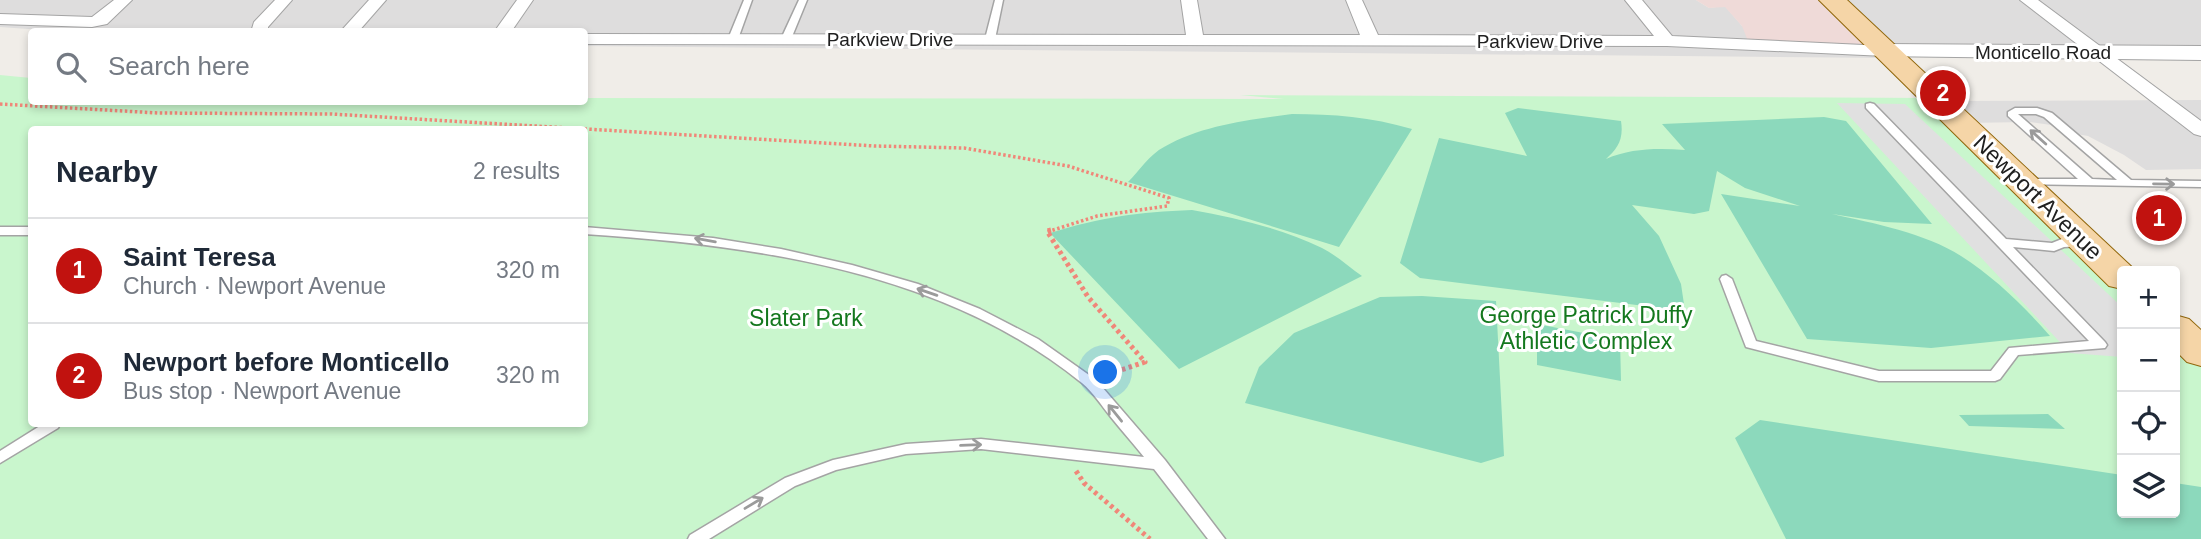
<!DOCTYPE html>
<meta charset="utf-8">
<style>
body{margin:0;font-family:Arial,sans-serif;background:#f6f6f7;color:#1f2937}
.controls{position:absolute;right:21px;bottom:21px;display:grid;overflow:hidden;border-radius:7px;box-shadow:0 4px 10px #0003}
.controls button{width:63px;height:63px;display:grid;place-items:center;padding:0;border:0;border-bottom:2px solid #e0e1e3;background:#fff;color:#1f2937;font:35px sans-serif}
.you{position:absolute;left:1106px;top:373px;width:24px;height:24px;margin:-18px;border:5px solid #fff;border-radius:50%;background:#1a73e8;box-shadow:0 0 0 10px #1a73e833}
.badge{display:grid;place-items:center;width:46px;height:46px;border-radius:50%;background:#c1120f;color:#fff;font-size:23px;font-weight:700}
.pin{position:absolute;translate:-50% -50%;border:4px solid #fff;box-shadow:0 2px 7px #0006}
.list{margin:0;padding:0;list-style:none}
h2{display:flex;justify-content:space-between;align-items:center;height:91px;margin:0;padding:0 28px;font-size:30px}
h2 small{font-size:23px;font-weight:400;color:#747a83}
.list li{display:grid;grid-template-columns:46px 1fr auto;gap:21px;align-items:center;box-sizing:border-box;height:105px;padding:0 28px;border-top:2px solid #e0e1e3}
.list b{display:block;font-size:26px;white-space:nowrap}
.list p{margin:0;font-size:23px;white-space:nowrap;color:#747a83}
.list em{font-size:23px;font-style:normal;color:#747a83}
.icon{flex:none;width:38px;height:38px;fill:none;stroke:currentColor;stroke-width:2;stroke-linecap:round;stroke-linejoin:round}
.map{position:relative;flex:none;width:2201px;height:539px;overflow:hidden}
.search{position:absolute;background:#fff;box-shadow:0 4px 10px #0003;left:28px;top:28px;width:560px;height:77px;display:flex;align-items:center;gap:18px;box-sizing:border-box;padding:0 24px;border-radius:7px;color:#747a83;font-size:26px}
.panel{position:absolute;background:#fff;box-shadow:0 4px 10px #0003;left:28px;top:126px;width:560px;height:301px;border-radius:7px}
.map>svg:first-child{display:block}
.residential{fill:#dedddd}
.commercial{fill:#efdad8}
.park{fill:#c9f6cd;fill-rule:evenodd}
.pitch{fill:#8cd9bc}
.parking{fill:#e0e0e0}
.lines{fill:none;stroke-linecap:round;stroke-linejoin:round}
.service-casing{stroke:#a4a4a4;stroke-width:3}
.minor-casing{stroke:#a4a4a4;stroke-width:2}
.tertiary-casing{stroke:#a4a4a4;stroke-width:2}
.primary-casing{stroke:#91670b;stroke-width:2}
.path-far1{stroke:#f08779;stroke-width:3.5;stroke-dasharray:2.5 2.5;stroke-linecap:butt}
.path{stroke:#f08779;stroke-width:5;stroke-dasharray:3.5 3.5;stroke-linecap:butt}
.service{fill:#fff;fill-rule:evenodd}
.minor{fill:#fff;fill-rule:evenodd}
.tertiary{fill:#fff;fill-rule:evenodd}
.primary{fill:#f5d5a7;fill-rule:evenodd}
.oneway{stroke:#9b9b9b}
.labels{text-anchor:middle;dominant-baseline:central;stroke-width:6;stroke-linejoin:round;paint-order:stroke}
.far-street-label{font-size:19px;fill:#202020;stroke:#fff}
.street-label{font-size:23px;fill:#202020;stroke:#fff}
.park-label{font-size:23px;fill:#14781e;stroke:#fff}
</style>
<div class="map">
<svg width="2201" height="539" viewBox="0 0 2201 539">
<rect width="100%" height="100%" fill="#f0ede8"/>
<path class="residential" d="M 0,0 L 1696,0 L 1709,8 L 1725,6 L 1742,26 L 1831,0 L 2201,0 L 2201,55 L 1890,55 L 1892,58 L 585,46 L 584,32 L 71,32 L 0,27 Z
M 2201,100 L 2201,169 L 2146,170 L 2124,155 L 2088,136 L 2065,132 L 2058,126 L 2030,122 L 1961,123 L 1936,101 Z"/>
<path class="commercial" d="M 1696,0 L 1831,0 L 1880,47 L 1748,41 L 1742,26 L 1725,7 L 1709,8 Z"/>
<path class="park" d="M 0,75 L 31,78 L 32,102 L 584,102 L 585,98 L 1284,99 L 1240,95 L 1933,98 L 2122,279 L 2122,513 L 2175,513 L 2175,330 L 2201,356 L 2201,539 L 0,539 ZM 32,130 L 584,130 L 584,424 L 32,424 Z"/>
<path class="pitch" d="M 1518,108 L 1621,121 C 1624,140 1617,149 1606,159 C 1631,148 1658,148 1685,150 L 1662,124 L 1824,117 L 1846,121 L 1932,224 L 1884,222 L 1832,214 C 1873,223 1925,233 1961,256 C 1994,277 2024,306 2050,336 L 1931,348 L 1807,339 L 1721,194 L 1800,206 L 1745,188 L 1717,171 L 1709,211 L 1694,214 L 1632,205 L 1659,236 L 1681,284 L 1685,311 L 1420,278 L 1400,263 L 1439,138 L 1527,156 L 1505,113 Z
M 1292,114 C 1333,114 1371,117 1412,129 L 1339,247 L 1128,182 C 1139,171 1150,154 1164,147 C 1202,125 1249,120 1292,114 Z
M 1192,210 C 1236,218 1281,228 1322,248 C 1336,255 1349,267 1362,276 L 1179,369 L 1050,233 C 1102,217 1138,212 1192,210 Z
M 1422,296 L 1496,301 L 1504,456 L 1481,463 L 1245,403 L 1259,367 L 1294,333 L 1380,297 Z
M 1537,324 L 1620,340 L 1621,381 L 1537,365 Z
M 2048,414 L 2065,429 L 1969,426 L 1959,415 Z
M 1760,420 L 2122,475 L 2122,513 L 2175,513 L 2175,483 L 2201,487 L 2201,539 L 1786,539 L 1735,438 Z"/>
<path class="parking" d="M 1837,103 L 1905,104 L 2122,307 L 2122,357 L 2070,353 Z"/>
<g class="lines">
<defs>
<path id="service" d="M 744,0 L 752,0 L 738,39 L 736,41 L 730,41 L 728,39 Z
M 799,0 L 807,0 L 791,39 L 789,41 L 783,41 L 781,39 Z
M 995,0 L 1003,0 L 995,39 L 990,42 L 985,39 Z
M 1870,103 L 1874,104 L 2006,239 L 2052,243 L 2062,239 L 2084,240 L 2086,243 L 2084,246 L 2064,247 L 2054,251 L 2013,247 L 2105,342 L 2107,345 L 2105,348 L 2018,355 L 2000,379 L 1995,381 L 1879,381 L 1746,347 L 1720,279 L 1722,276 L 1726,275 L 1732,279 L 1756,341 L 1879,371 L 1991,371 L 2009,348 L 2089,341 L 1866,108 L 1866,104 Z
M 2015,108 L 2037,108 L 2052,113 L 2131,180 L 2201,181 L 2201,187 L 2022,184 L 2020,182 L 2022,180 L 2026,179 L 2078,179 L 2008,116 L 2008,112 ZM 2018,114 L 2036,114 L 2044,117 L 2117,180 L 2092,179 Z
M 0,227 L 32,227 L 32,235 L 0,235 Z
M 584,227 L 713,238 L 781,249 L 852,265 L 918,284 L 980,309 L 1038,339 L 1096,380 L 1165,460 L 1225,539 L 1208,539 L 1154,469 L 981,449 L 906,454 L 836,470 L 795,486 L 709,539 L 688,539 L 690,535 L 785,478 L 833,460 L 906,444 L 981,439 L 1144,457 C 1133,443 1121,430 1110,416 C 1101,405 1093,392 1082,383 C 944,271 756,245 584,234 Z
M 43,424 L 60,424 L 58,428 L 0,463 L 0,451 Z"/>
<path id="minor" d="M 114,0 L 132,0 L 107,24 L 92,27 L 0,24 L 0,14 L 92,17 Z
M 275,0 L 292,0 L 268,27 L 268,32 L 251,32 L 254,22 Z
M 369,0 L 386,0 L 358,32 L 340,32 Z
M 517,0 L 533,0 L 511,32 L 494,32 Z
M 1181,0 L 1197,0 L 1203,35 L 1360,35 L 1346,0 L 1362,0 L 1378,35 L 1654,36 L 1625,0 L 1642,0 L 1672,36 L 1885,46 L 1894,51 L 1885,56 L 1667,46 L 584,44 L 584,34 L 1186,35 Z
M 2020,0 L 2038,0 L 2201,121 L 2201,136 L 2194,134 Z"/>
<path id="tertiary" d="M 1885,44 L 2201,46 L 2201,60 L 1877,56 L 1874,51 L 1877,46 Z"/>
<path id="primary" d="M 1819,0 L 1847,0 L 2135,270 L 2122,271 L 2122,289 L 2109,286 Z
M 2175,315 L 2189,319 L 2201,330 L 2201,366 L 2187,362 L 2175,350 Z"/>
</defs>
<use href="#service" class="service-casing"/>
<use href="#minor" class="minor-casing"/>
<use href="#tertiary" class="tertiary-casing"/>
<use href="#primary" class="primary-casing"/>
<path class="path-far1" d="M 0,104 L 158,113 L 331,114 L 875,146 L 964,148 L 1068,166 L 1169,198 L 1167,206 L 1097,216 L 1047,232"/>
<path class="path" d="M 1051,230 L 1047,231 L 1088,297 L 1145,362 L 1106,375
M 1076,471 L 1084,483 L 1150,539"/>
<use href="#service" class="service"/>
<use href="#minor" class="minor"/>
<use href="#tertiary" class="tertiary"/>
<use href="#primary" class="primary"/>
</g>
<defs><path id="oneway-shaft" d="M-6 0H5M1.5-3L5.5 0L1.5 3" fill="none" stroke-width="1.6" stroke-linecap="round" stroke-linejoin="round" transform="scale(1.75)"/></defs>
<g class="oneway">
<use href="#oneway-shaft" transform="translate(2038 137) rotate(-138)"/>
<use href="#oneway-shaft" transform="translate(2164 184) rotate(1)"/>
<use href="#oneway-shaft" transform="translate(705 240) rotate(-170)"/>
<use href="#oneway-shaft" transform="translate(927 292) rotate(-161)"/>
<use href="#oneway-shaft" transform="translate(1115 413) rotate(-129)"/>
<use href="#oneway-shaft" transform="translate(971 445) rotate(-2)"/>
<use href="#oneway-shaft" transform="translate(754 503) rotate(-31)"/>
</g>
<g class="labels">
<g class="far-street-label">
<text x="890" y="39">Parkview Drive</text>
<text x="1540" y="41">Parkview Drive</text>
<text x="2043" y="52">Monticello Road</text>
</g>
<g class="street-label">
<text transform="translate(2038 197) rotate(44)">Newport Avenue</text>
</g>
<g class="park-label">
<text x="1586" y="315">George Patrick Duffy<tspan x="1586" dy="26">Athletic Complex</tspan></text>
<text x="806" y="318">Slater Park</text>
</g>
</g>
</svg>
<div class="controls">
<button>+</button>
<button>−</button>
<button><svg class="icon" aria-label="locate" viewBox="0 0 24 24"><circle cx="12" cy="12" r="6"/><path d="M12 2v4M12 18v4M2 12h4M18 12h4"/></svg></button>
<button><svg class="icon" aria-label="layers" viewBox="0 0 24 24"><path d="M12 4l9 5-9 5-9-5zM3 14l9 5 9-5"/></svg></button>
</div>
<div class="you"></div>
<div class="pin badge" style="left:2159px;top:218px">1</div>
<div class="pin badge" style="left:1943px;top:93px">2</div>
<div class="search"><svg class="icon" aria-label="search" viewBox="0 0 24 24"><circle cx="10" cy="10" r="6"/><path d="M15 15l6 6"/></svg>Search here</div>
<section class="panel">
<h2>Nearby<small>2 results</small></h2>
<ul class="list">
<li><span class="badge">1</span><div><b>Saint Teresa</b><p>Church · Newport Avenue</p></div><em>320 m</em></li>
<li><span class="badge">2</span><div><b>Newport before Monticello</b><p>Bus stop · Newport Avenue</p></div><em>320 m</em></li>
</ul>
</section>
</div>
